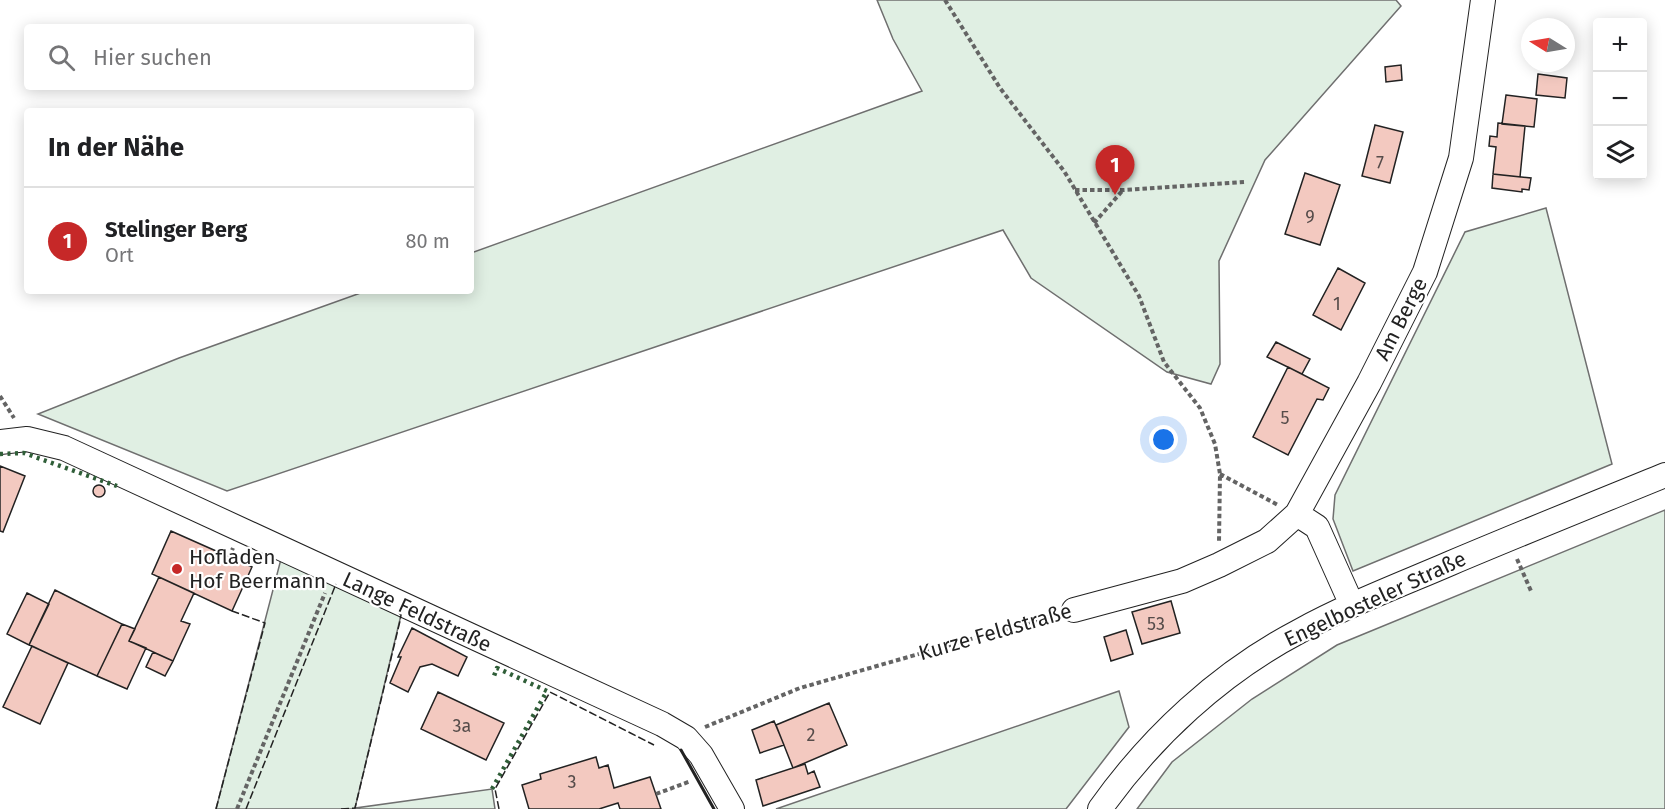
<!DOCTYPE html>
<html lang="de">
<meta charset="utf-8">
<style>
body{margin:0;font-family:"Fira Sans",sans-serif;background:#f6f6f6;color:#202124}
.controls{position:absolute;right:18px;top:18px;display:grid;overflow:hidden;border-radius:6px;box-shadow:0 3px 15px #0003}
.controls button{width:54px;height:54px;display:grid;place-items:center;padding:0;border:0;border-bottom:2px solid #e0e0e0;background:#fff;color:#202124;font:30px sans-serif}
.compass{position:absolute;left:1521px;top:18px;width:54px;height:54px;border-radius:50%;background:#fff;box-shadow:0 3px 15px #0003;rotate:281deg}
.you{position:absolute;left:1164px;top:440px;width:21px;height:21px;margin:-15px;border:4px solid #fff;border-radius:50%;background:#1a73e8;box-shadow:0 0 0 9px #1a73e833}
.badge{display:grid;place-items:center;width:39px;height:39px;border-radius:50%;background:#c62828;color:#fff;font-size:20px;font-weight:700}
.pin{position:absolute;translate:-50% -50px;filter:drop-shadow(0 2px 3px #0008)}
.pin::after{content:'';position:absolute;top:32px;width:21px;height:18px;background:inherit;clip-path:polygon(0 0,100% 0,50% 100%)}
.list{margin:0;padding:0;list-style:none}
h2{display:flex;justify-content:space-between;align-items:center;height:78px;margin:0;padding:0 24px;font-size:26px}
h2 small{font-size:20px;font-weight:400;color:#757577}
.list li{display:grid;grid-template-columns:39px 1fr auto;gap:18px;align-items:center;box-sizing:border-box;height:108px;padding:0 24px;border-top:2px solid #e0e0e0}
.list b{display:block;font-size:22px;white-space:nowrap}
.list p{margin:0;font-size:20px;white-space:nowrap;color:#757577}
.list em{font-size:20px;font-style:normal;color:#757577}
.icon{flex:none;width:33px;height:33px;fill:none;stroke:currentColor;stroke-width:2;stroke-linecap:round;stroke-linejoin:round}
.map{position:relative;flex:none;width:1665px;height:809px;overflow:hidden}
.search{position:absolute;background:#fff;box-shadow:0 3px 15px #0003;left:24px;top:24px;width:450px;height:66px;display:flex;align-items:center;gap:15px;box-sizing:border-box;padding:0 21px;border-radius:6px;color:#757577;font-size:22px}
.panel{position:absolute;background:#fff;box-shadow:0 3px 15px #0003;left:24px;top:108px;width:450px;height:186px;border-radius:6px}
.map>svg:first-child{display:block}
.green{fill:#e0efe3;stroke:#6f6f6f;stroke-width:1.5}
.building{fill:#f3c9c0;stroke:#222;stroke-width:1.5}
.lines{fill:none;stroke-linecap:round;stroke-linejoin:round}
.minor-casing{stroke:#222;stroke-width:26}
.path{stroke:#646464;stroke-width:4;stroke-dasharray:4.5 3;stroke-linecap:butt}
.minor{stroke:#fff;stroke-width:24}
.hedge{stroke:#2f5e38;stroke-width:4.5;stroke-dasharray:3 4.5;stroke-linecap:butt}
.fence{stroke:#222;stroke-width:1.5;stroke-dasharray:8 3;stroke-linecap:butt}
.wall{stroke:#222;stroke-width:3}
.poi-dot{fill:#c62828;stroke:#fff;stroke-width:2}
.labels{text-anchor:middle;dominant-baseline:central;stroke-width:4.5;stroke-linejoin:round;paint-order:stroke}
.number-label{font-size:18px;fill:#564c4a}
.street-label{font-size:21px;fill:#222;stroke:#fff}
.poi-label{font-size:21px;fill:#222;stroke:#fff;text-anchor:start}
</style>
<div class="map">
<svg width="1665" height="809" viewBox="0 0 1665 809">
<rect width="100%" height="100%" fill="#fff"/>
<path class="green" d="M 877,0 L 1396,0 L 1401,6 L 1265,160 L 1219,261 L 1220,364 L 1211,384 L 1167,372 L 1031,278 L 1003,230 L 227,491 L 38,414 L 179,358 L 366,291 L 471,291 L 471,253 L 922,91 L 893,39 Z
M 1546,208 L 1612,464 L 1353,571 L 1333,519 L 1335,495 L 1465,232 Z
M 1665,510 L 1665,809 L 1137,809 L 1172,762 L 1252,699 L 1337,645 Z
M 281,559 L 401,615 L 355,808 L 492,789 L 495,809 L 216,809 Z
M 1119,691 L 1129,727 L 1066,809 L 776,809 Z"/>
<path class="building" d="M 1401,65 L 1402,80 L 1386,82 L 1385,67 Z
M 1538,74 L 1567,78 L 1565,98 L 1536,95 Z
M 1506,95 L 1537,99 L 1534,127 L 1502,124 Z
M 1498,123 L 1525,126 L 1520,177 L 1493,174 L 1496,147 L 1489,146 L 1490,136 L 1497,137 Z
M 1375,125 L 1403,132 L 1390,183 L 1362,176 Z
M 1305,173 L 1340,185 L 1320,245 L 1285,234 Z
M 1493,174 L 1531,178 L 1529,190 L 1522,189 L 1522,192 L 1492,188 Z
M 1338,268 L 1365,283 L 1341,330 L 1313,315 Z
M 1276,342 L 1310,359 L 1302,374 L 1267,357 Z
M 1288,367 L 1329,388 L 1323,400 L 1317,399 L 1288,455 L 1253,437 Z
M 0,466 L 25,476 L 3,532 L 0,531 Z
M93 491a6 6 0 1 1 12 0a6 6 0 1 1-12 0Z
M 171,531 L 252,567 L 232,611 L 152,574 Z
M 159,577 L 194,593 L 181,621 L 190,624 L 173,661 L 129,641 Z
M 55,590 L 122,624 L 97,676 L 29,645 Z
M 27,593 L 49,604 L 29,645 L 7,634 Z
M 1171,601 L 1180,633 L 1142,644 L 1132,612 Z
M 122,624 L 135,629 L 129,641 L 146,648 L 127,689 L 97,676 Z
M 412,628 L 467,657 L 458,676 L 432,664 L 420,667 L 408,692 L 390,683 L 401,657 L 398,657 Z
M 1126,630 L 1133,654 L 1111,661 L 1104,637 Z
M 32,646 L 68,663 L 40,724 L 3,707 Z
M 153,652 L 173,661 L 165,676 L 146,667 Z
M 438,692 L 504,723 L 486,760 L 421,729 Z
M 829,703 L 847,745 L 793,768 L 776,725 Z
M 774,721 L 784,745 L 760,753 L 752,730 Z
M 596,757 L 599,768 L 608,765 L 614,788 L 650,777 L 661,809 L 620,809 L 618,803 L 599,809 L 529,809 L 522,785 L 541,779 L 540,774 Z
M 805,764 L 808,774 L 814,771 L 820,787 L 763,806 L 756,780 Z"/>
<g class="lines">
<defs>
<path id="minor" d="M 0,442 L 27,439 L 64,448 L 662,724 L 686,738 L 701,755 L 732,809
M 1297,514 L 1317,527 L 1352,605
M 1074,610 L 1182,581 L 1219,565 L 1267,541 L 1297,514 L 1369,383 L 1425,272 L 1461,158 L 1483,0
M 1100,809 C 1151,737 1220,673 1298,632 C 1347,605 1400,585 1451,563 C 1522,533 1594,504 1665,475"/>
</defs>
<use href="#minor" class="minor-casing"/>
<path class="path" d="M 945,0 L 1000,88 L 1064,171 L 1139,296 L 1164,362 L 1200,408 L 1215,444 L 1220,474 L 1219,542
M 1075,190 L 1123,190 L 1244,182
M 1094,223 L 1123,190
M 0,396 L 14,418
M 1220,474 L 1278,505
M 229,557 L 233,548
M 1517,559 L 1531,591
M 705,727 L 800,688 L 1055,615
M 656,794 L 691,781
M 237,809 L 325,593"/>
<use href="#minor" class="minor"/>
<path class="hedge" d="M 0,454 L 24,453 L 117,486
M 492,789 L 547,691 L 497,668 L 494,676"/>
<path class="fence" d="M 216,809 L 265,623 L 232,611
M 246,809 L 336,584
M 341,809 L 355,808 L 400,621 L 401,615 L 399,613
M 499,809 L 495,789 L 550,692 L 654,745"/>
<path class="wall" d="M 681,750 L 714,809"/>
</g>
<circle class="poi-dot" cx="177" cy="569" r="6"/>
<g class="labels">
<g class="number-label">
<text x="1380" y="163">7</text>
<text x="1310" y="217">9</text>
<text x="1337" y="304">1</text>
<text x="1285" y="418">5</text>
<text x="1156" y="624">53</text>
<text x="462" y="726">3a</text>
<text x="811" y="735">2</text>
<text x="572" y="782">3</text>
</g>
<g class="street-label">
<text transform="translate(1401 319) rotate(-63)">Am Berge</text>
<text transform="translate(1375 599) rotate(-25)">Engelbosteler Straße</text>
<text transform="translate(417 612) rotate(25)">Lange Feldstraße</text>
<text transform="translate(995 632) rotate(-16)">Kurze Feldstraße</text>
</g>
<g class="poi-label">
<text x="189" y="557">Hofladen<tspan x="189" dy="24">Hof Beermann</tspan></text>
</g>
</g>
</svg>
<div class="controls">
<button>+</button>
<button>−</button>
<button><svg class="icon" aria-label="layers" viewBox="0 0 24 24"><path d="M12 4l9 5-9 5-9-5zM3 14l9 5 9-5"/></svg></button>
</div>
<svg class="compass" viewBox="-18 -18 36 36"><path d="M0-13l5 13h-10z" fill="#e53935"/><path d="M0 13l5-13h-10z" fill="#757577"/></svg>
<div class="you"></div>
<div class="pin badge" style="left:1115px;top:195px">1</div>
<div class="search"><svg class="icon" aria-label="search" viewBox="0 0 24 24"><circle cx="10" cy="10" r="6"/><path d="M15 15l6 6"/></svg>Hier suchen</div>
<section class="panel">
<h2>In der Nähe<small></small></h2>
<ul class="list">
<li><span class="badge">1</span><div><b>Stelinger Berg</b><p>Ort</p></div><em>80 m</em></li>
</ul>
</section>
</div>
